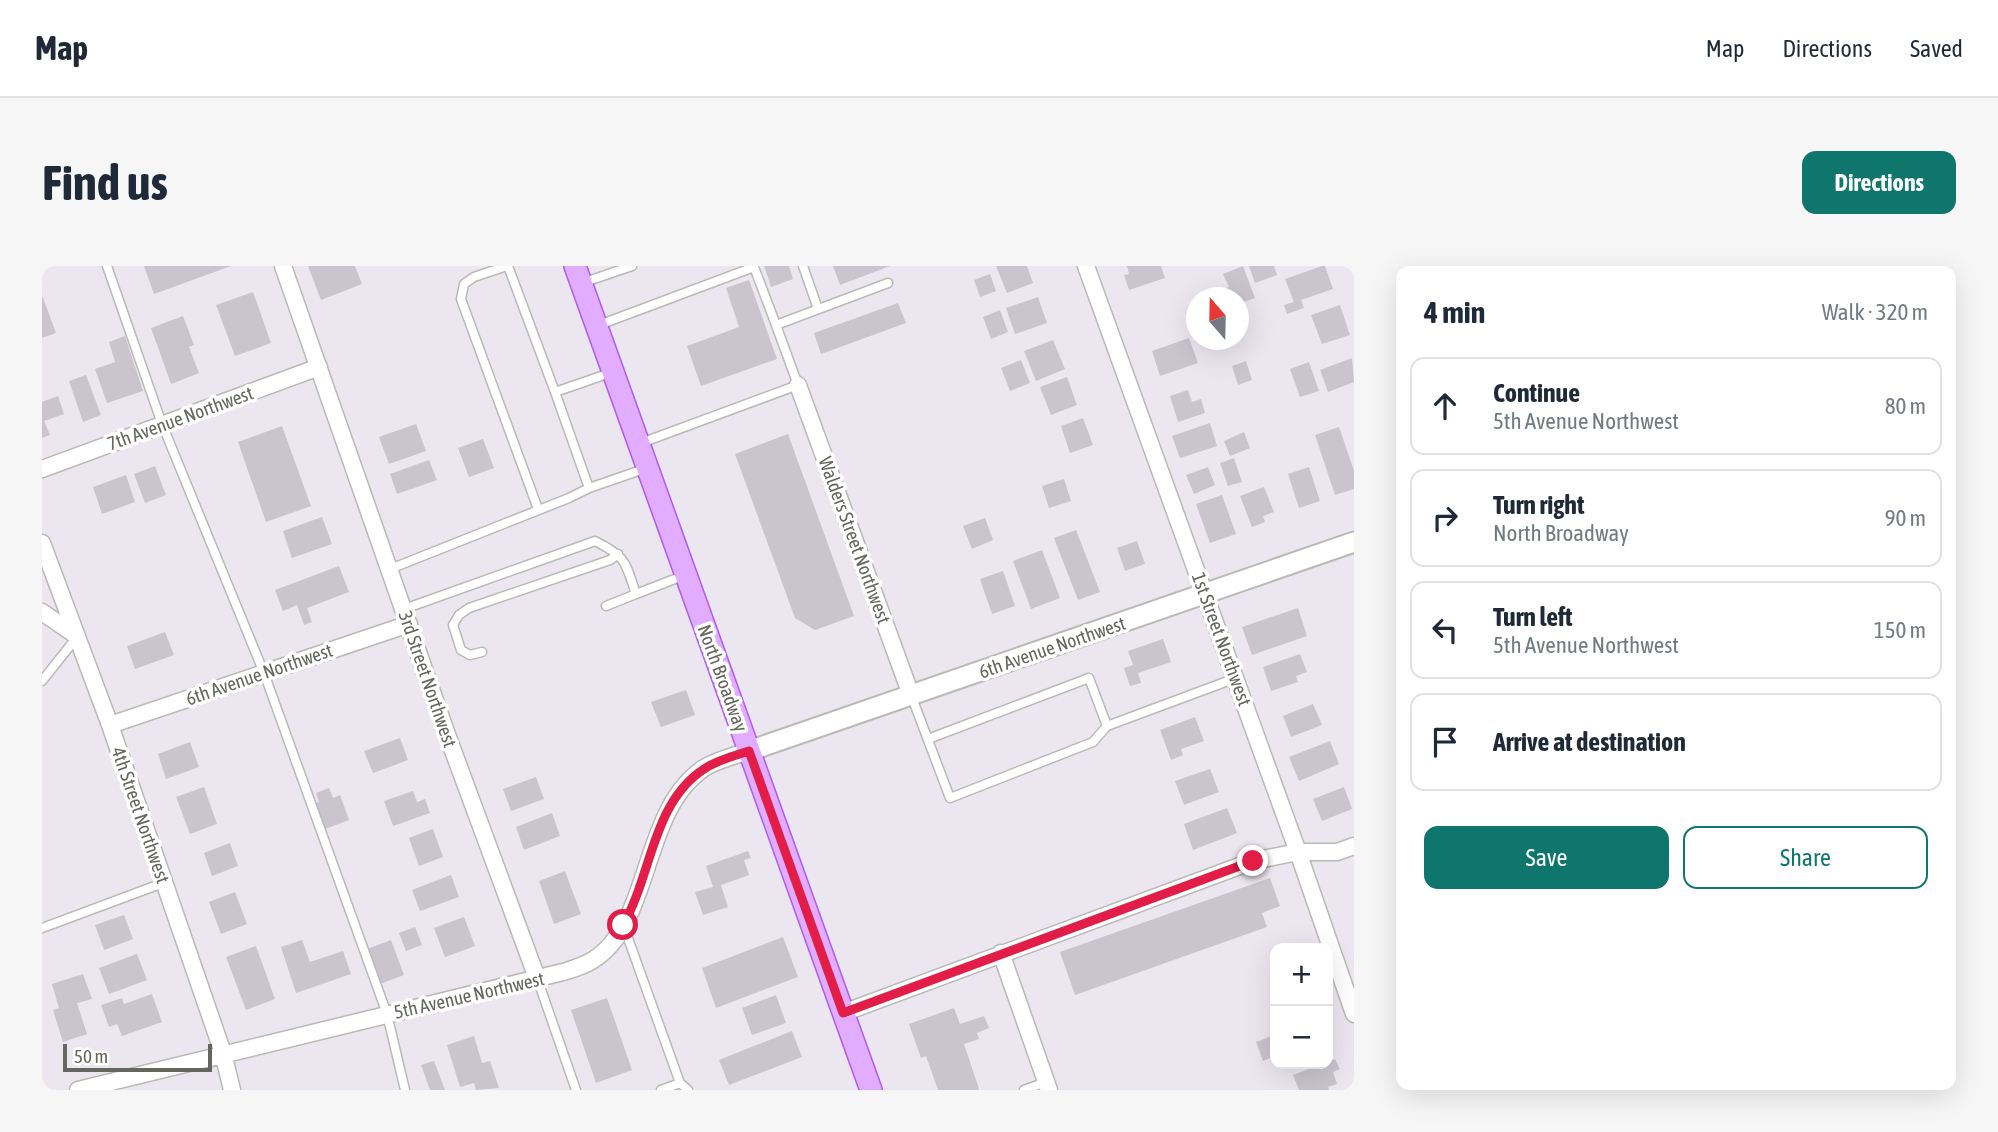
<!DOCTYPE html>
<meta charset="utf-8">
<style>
body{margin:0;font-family:"Asap Condensed",sans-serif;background:#f6f6f7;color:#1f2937}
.controls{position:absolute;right:21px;bottom:21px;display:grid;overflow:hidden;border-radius:14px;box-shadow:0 7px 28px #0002}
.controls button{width:63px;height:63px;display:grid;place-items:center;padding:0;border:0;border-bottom:2px solid #e0e1e3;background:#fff;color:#1f2937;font:35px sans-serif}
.compass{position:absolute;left:1144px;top:21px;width:63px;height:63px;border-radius:50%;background:#fff;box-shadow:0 7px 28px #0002;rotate:340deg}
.scale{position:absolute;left:21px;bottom:18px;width:149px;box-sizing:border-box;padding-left:7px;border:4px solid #63675e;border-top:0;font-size:19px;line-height:24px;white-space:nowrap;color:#63675e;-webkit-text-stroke:5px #fff;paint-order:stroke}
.stop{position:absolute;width:21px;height:21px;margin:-16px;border:5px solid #e11d48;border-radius:50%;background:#fff}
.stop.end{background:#e11d48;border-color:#fff;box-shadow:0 2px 7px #0008}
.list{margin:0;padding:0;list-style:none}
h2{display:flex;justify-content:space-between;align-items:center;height:91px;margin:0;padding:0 28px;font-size:30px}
h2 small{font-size:23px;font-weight:400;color:#747a83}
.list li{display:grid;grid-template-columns:46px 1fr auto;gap:21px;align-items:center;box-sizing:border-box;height:98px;margin:0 14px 14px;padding:0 14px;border:2px solid #e0e1e3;border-radius:14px}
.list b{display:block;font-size:26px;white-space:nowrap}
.list p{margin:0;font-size:23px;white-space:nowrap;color:#747a83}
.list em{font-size:23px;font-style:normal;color:#747a83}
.actions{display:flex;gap:14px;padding:21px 28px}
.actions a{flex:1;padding:16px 0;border:2px solid #0f766e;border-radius:14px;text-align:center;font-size:24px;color:#0f766e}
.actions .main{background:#0f766e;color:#fff}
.icon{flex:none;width:38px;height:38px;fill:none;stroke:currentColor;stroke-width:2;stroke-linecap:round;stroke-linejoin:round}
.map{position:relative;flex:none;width:1312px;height:824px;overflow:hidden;border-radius:14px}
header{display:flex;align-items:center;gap:42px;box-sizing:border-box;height:98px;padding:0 35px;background:#fff;border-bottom:2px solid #e0e1e3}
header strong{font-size:33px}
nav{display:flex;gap:38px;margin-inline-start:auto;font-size:24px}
.intro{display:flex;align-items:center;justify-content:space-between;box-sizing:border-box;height:168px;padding:0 42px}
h1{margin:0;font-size:49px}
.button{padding:18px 32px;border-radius:14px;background:#0f766e;color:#fff;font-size:24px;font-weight:700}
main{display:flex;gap:42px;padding:0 42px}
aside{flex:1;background:#fff;border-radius:14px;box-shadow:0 7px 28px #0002}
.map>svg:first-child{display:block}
.building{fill:#c9c4ce}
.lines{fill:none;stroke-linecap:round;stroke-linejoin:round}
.service-casing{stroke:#b8bbb3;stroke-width:11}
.minor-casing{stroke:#b8bbb3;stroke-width:19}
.tertiary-casing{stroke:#b8bbb3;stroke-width:23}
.primary-casing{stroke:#ad5bf5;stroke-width:24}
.service{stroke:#fff;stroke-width:8}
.minor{stroke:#fff;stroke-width:16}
.tertiary{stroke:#fff;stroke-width:19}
.primary{stroke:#e2acff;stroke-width:21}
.route{stroke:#e11d48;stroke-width:9}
.labels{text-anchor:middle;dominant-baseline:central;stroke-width:7;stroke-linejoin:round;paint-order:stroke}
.street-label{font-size:19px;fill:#63675e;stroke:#fff}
</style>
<header>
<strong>Map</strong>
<nav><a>Map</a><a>Directions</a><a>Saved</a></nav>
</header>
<div class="intro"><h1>Find us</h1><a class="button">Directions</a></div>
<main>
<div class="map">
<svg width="1312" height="824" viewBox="0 0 1312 824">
<rect width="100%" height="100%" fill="#ece6f0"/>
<path class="building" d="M 102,0 L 189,0 L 112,28 Z
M 266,0 L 313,0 L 320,18 L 279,34 Z
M 722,0 L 747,0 L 751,13 L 729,21 Z
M 791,0 L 848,0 L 798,19 Z
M 954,0 L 985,0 L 991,17 L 965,27 Z
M 1085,0 L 1119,0 L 1123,12 L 1087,24 L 1082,9 L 1087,8 Z
M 1201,0 L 1213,32 L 1196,38 L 1196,32 L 1183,32 L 1180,24 L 1187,21 L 1181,8 Z
M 1207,0 L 1232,0 L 1235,9 L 1213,17 Z
M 1280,0 L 1283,0 L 1291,23 L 1259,34 L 1262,42 L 1245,48 L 1242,39 L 1252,36 L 1243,13 Z
M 948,8 L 954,25 L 938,31 L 932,14 Z
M 707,14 L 735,93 L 659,120 L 645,80 L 697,61 L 684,22 Z
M 211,26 L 229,77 L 193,90 L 174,39 Z
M 0,29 L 14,67 L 0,72 Z
M 996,31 L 1005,57 L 973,68 L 964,42 Z
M 856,37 L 864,57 L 779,88 L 772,67 Z
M 1298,39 L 1308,69 L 1280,78 L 1269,49 Z
M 958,44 L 966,66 L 949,73 L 941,51 Z
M 141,50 L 152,79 L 147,81 L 157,107 L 129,118 L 109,62 Z
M 83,70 L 101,125 L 65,137 L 53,103 L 73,96 L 67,76 Z
M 1147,72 L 1156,97 L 1118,110 L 1110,85 Z
M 1011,74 L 1023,103 L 994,115 L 982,85 Z
M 1310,92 L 1312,116 L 1286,126 L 1278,104 Z
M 979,94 L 988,117 L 968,125 L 959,102 Z
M 1204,95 L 1210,114 L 1196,119 L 1190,100 Z
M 1267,96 L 1277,125 L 1258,131 L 1248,103 Z
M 44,109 L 59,149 L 41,156 L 27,115 Z
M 1025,111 L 1035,139 L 1009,149 L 998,121 Z
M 1146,124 L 1150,136 L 1159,133 L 1163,147 L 1136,156 L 1128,130 Z
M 16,130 L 22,148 L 2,155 L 8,169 L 0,172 L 0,136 Z
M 1041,152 L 1051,179 L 1028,187 L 1019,160 Z
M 1168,157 L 1175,180 L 1138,192 L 1130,170 Z
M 374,158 L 384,185 L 347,198 L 337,171 Z
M 240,160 L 269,240 L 224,256 L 196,176 Z
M 1297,161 L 1312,205 L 1312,223 L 1293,229 L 1273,169 Z
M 1202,166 L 1208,182 L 1188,190 L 1182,175 Z
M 746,168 L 812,350 L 773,364 L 753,352 L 693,188 Z
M 441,173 L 452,202 L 427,211 L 416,182 Z
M 1192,192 L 1200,216 L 1186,220 L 1178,197 Z
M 387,194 L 395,214 L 355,228 L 348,208 Z
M 113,200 L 124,229 L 103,237 L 92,208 Z
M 1166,201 L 1173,219 L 1152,228 L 1144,209 Z
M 1267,201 L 1278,235 L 1257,242 L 1246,208 Z
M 84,209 L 93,236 L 60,248 L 51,221 Z
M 1022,213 L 1029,235 L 1007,242 L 1000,220 Z
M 1222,221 L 1232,246 L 1221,250 L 1223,256 L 1210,261 L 1198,230 Z
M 1180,229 L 1194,268 L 1168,277 L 1154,238 Z
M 280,251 L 290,278 L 250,292 L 241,265 Z
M 943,252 L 951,274 L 930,283 L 921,260 Z
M 1034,264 L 1058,326 L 1036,334 L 1012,272 Z
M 1095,275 L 1103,298 L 1083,305 L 1075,282 Z
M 1000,284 L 1018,332 L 989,343 L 971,295 Z
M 297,300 L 307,326 L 265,342 L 270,356 L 262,359 L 255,339 L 241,345 L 233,324 Z
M 961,305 L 973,340 L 950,348 L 938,313 Z
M 1256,342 L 1265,370 L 1210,389 L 1200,361 Z
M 123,366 L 132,389 L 93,403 L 85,380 Z
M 1121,373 L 1129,396 L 1096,407 L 1099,417 L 1088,420 L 1082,402 L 1091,399 L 1086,385 Z
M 1258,388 L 1265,406 L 1254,410 L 1256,416 L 1229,425 L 1221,401 Z
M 644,424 L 653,449 L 619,461 L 609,436 Z
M 1271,438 L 1280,459 L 1249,471 L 1241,450 Z
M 1153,451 L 1162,475 L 1139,483 L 1141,489 L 1129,494 L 1118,464 Z
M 358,472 L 366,494 L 331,507 L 322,485 Z
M 1288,475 L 1297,498 L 1257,515 L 1247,491 Z
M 148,476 L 157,501 L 124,513 L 116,488 Z
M 1168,503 L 1177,526 L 1142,539 L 1133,515 Z
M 494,511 L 502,533 L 469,545 L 461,523 Z
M 162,521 L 175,558 L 148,568 L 134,531 Z
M 1302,521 L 1310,543 L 1280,555 L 1271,533 Z
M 287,522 L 291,532 L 298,529 L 307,554 L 283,563 L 274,537 L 277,536 L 274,527 Z
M 371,525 L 375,536 L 383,533 L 388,547 L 351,560 L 342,535 Z
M 1185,542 L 1195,567 L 1151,584 L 1142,558 Z
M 510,547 L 518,570 L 482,584 L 474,561 Z
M 391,563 L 401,591 L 377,600 L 367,572 Z
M 188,577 L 196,600 L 170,610 L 162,587 Z
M 706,585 L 709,592 L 702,594 L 707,609 L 679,619 L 686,641 L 661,649 L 653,626 L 671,621 L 664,600 Z
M 523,605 L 539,648 L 512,658 L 497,615 Z
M 409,609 L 417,631 L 378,645 L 370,624 Z
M 1228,612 L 1238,640 L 1220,647 L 1225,661 L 1033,729 L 1018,686 Z
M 193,626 L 205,658 L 179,668 L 167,636 Z
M 82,649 L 91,673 L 62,684 L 53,659 Z
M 422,651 L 433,680 L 403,691 L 392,662 Z
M 373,661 L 380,679 L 364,685 L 357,667 Z
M 741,671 L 756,711 L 674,742 L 660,702 Z
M 260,674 L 268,696 L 301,685 L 309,708 L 254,727 L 239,681 Z
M 349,674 L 362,709 L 338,718 L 325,683 Z
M 214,680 L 233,733 L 204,744 L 184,691 Z
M 95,688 L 105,714 L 67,728 L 57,702 Z
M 41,708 L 50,733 L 35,737 L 45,768 L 21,776 L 11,744 L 17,742 L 10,718 Z
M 110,728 L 120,756 L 80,770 L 75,758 L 67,761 L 59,739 L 80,732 L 82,738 Z
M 734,729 L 744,757 L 710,769 L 700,742 Z
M 565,732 L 590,804 L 554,817 L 529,744 Z
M 912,742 L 918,758 L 942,750 L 947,762 L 935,767 L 937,773 L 922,778 L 937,823 L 936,824 L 896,824 L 884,790 L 879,792 L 867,758 Z
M 750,765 L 760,791 L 687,819 L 677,794 Z
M 1233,769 L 1233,790 L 1221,795 L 1214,776 Z
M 432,770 L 440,797 L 448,795 L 457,822 L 434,824 L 432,817 L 418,821 L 405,779 Z
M 1293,793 L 1298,803 L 1291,806 L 1295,818 L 1286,821 L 1287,824 L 1257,824 L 1251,809 L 1280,798 L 1286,798 L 1286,796 Z
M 392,795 L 403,824 L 388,824 L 379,799 Z"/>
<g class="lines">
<defs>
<path id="service" d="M 65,0 L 120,158 L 222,407 L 345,748 L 363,824
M 465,0 L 432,11 L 422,18 L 419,33 L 496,243
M 466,0 L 513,126
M 761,0 L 776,43
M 540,17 L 590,0
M 557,59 L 712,1 L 734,59 L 846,17
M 599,177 L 756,119 L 734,59
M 547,222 L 513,126 L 571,106
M 348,303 L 527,232 L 547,222 L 605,202
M 564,340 L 594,328
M 362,343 L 553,275 C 585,291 583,296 594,328 L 643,309
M 440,386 L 428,389 L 419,384 L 411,359 L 417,349 L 427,342 L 568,294 L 576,288
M 0,415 L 35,371
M 869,429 L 908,532 L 1051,476 L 1065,460 L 1194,412
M 886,473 L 1047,412 L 1065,460
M 582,661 L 638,817 L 619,824
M 0,662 L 121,617
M 495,712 L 534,824
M 638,817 L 646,824
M 982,824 L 1004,816"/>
<path id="minor" d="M 241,0 L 403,463 L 495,712
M 1044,0 L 1256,586 L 1312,748
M 756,119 L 869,429
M 0,203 L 277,101
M 0,277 L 68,459 L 181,787 L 190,824
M 0,346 L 35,370
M 68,459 L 367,358
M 959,687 L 1007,824
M 801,747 L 1211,595 L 1256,586 L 1295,586 L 1312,580
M 36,824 L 521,706 C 531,703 542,700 551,694 C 610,658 599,544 662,502 C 675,494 692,490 707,485"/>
<path id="tertiary" d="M 707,485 L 1312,276"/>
<path id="primary" d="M 533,0 L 829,824"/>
</defs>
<use href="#service" class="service-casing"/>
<use href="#minor" class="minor-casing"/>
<use href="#tertiary" class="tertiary-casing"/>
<use href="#primary" class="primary-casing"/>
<use href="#service" class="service"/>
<use href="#minor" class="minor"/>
<use href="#tertiary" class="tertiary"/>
<use href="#primary" class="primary"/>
</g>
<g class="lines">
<path class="route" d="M 581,659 C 610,609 610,537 662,503 C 675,494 692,490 707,485 L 801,747 L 1211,595"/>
</g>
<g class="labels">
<g class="street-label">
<text transform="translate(138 152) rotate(-20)">7th Avenue Northwest</text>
<text transform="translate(813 274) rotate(70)">Walders Street Northwest</text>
<text transform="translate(1180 373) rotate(70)">1st Street Northwest</text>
<text transform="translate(1010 381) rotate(-19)">6th Avenue Northwest</text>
<text transform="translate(217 408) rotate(-19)">6th Avenue Northwest</text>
<text transform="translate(681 412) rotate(70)">North Broadway</text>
<text transform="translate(386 413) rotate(71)">3rd Street Northwest</text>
<text transform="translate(99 549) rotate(71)">4th Street Northwest</text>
<text transform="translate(427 729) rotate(-13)">5th Avenue Northwest</text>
</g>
</g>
</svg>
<div class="controls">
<button>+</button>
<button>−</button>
</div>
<svg class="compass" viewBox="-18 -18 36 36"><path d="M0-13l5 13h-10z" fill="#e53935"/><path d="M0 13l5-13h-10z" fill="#747a83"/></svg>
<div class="scale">50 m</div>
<div class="stop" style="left:581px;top:659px"></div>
<div class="stop end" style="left:1211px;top:595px"></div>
</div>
<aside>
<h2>4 min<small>Walk · 320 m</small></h2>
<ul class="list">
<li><svg class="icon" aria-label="ahead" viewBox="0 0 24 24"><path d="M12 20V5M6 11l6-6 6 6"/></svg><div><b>Continue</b><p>5th Avenue Northwest</p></div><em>80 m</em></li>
<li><svg class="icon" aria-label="right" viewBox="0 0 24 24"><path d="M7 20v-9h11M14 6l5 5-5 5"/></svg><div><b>Turn right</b><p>North Broadway</p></div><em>90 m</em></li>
<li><svg class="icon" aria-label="left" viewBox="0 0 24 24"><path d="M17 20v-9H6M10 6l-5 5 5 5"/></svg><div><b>Turn left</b><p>5th Avenue Northwest</p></div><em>150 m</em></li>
<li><svg class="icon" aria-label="arrive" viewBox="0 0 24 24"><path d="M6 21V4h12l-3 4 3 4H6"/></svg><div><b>Arrive at destination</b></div></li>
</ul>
<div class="actions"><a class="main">Save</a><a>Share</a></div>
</aside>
</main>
